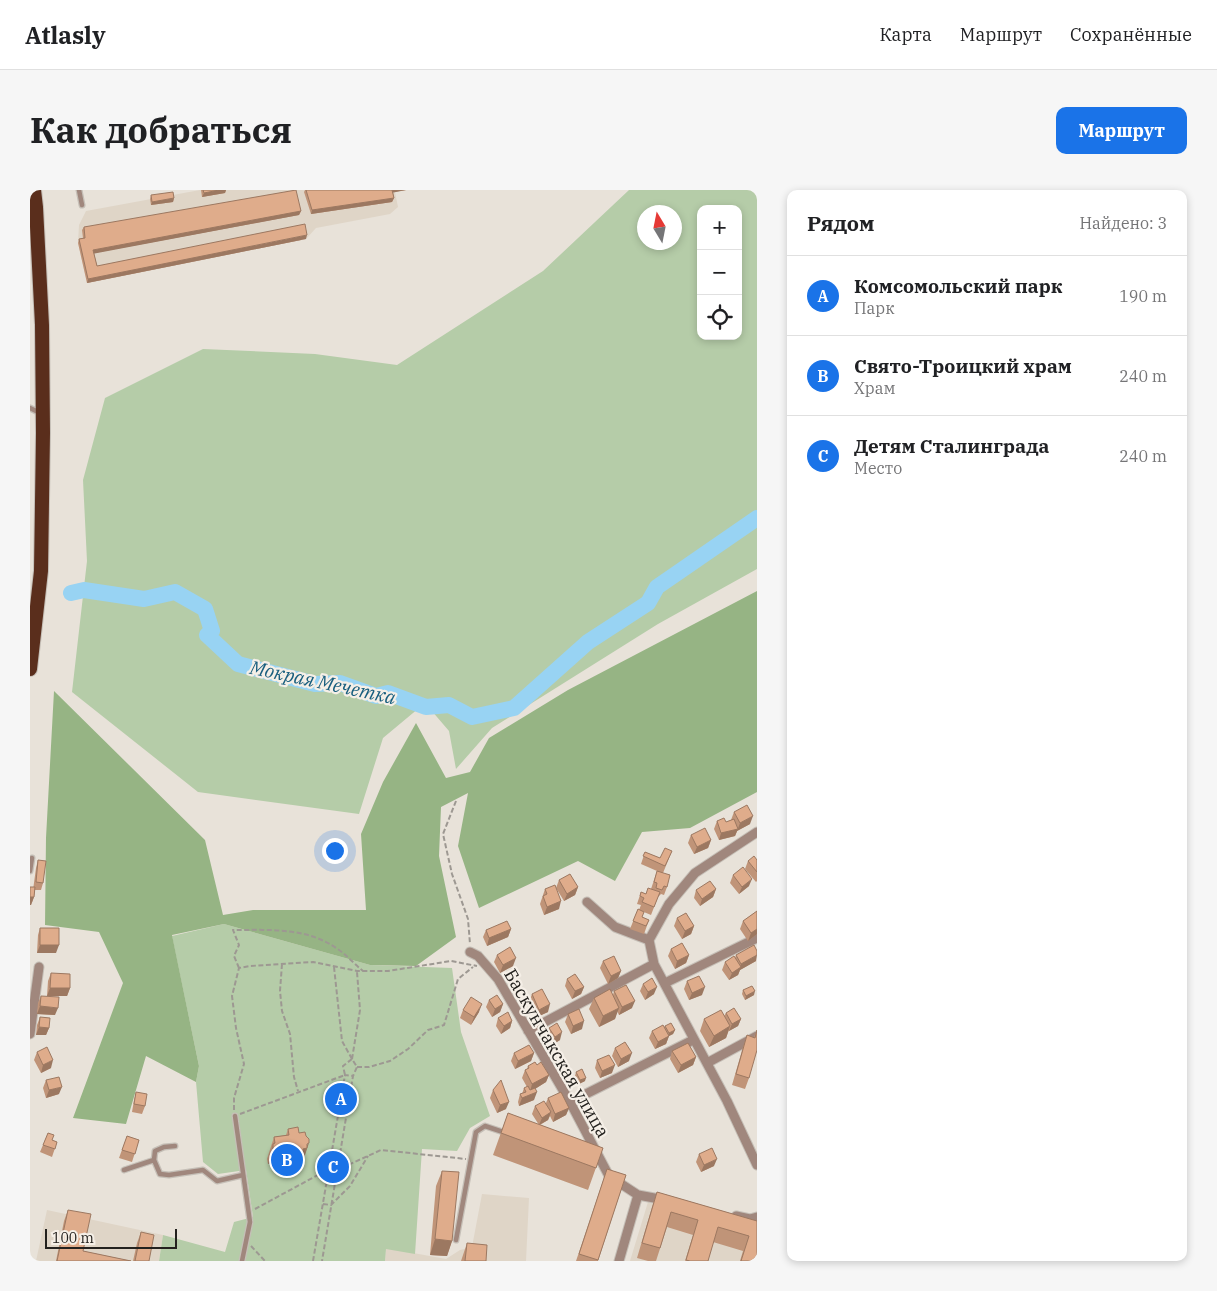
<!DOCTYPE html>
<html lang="ru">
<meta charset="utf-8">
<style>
body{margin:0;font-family:"IBM Plex Serif",serif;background:#f6f6f6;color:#202124}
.controls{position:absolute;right:15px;top:15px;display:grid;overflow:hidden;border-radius:10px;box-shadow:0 2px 8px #0003}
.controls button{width:45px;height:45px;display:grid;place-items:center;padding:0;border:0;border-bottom:1px solid #e0e0e0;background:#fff;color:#202124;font:25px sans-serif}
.compass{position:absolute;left:607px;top:15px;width:45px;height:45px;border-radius:50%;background:#fff;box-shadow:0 2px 8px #0003;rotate:350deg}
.scale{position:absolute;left:15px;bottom:12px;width:132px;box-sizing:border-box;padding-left:5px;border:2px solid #23211e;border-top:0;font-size:14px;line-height:18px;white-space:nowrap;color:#23211e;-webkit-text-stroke:4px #f5efe7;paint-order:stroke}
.you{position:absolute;left:304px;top:660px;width:18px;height:18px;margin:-12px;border:4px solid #fff;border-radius:50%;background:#1a73e8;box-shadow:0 0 0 8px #1a73e833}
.badge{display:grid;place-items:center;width:32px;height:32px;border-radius:50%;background:#1a73e8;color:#fff;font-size:16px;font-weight:700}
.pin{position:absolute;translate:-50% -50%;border:2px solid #fff;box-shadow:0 1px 5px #0006}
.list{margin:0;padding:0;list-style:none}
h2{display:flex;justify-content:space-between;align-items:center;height:65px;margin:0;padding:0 20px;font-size:21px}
h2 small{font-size:16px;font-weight:400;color:#757577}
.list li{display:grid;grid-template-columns:32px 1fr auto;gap:15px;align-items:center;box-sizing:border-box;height:80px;padding:0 20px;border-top:1px solid #e0e0e0}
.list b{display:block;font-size:19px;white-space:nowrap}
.list p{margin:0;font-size:16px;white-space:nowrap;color:#757577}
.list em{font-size:16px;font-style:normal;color:#757577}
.icon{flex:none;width:28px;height:28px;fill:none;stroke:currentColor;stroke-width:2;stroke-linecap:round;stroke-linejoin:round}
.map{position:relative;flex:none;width:727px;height:1071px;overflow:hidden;border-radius:10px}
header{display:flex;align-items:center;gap:30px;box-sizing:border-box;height:70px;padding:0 25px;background:#fff;border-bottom:1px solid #e0e0e0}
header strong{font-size:24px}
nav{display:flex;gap:28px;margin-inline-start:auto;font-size:18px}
.intro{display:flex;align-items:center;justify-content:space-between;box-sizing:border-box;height:120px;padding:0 30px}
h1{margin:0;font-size:35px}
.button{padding:12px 22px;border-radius:10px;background:#1a73e8;color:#fff;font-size:18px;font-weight:700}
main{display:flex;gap:30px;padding:0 30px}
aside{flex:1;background:#fff;border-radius:10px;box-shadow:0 2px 8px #0003}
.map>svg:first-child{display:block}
.built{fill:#dfd5c7}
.green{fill:#b5cca8;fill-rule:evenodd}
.forest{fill:#96b484}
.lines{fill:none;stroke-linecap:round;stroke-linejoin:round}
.river{stroke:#98d3f3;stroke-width:16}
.service-casing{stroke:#c5bfb7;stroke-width:7}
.minor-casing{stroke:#c5bfb7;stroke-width:11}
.trunk-casing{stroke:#c5bfb7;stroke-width:16}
.path{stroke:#9d9892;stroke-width:2;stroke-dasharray:5 2.5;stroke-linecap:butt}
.service{stroke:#a0877d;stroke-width:4.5}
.minor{stroke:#a0877d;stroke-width:9}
.trunk{stroke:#5a2e1c;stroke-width:14}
.wall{fill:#c09478}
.shaded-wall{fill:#9c7861}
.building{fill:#dfac8b;stroke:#9c7861}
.labels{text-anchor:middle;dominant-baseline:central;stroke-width:4.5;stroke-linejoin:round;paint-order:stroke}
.street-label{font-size:18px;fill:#23211e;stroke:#f5efe7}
.water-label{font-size:19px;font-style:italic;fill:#185e7e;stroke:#f5efe7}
</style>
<header>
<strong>Atlasly</strong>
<nav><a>Карта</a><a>Маршрут</a><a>Сохранённые</a></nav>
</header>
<div class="intro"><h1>Как добраться</h1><a class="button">Маршрут</a></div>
<main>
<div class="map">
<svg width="727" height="1071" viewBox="0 0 727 1071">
<rect width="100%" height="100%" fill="#e8e2d9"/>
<path class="built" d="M 170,0 L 377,0 L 365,2 L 368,17 L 360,24 L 286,38 L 276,49 L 57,93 L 48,53 L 49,35 L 56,21 Z
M 452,1004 L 499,1008 L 496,1071 L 355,1071 L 356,1058 L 416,1069 L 430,1060 L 442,1057 Z
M 618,1012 L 727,1045 L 727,1071 L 600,1071 Z
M 17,1020 L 133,1045 L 129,1071 L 6,1071 Z"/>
<path class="green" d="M 599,0 L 727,0 L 727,379 L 628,434 L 462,538 L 426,579 L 419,541 L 395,513 L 353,548 L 329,624 L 168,602 L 42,502 L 57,371 L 53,290 L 75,208 L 173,159 L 285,164 L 367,175 L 513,81 ZM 671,19 L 708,19 L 708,146 L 671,146 ZM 644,22 L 644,52 L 614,52 L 614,22 Z
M 194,734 L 340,775 L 422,778 L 431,842 L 460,926 L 440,938 L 427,961 L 392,959 L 385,1064 L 356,1059 L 355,1071 L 129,1071 L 133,1045 L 195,1062 L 204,1032 L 223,1027 L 216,980 L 188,984 L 173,972 L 166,892 L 169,876 L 142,746 Z"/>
<path class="forest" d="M 727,401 L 727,602 L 660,638 L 612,642 L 585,691 L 548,671 L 449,718 L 428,656 L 438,603 L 411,617 L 409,666 L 426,747 L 386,776 L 340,775 L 194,734 L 142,745 L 169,876 L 166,892 L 116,866 L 96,934 L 43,928 L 93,793 L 69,742 L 15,735 L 16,648 L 24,501 L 175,650 L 193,725 L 223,720 L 336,720 L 331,644 L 353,592 L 386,533 L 416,588 L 440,582 L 459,548 L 538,500 Z"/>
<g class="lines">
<path class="river" d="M 41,403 L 54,400 L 114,409 L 145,402 L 175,419 L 182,441 L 177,445 L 208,474 L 285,494 L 310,493 L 346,506 L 358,503 L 396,517 L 419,515 L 442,527 L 484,518 L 558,452 L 618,413 L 627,397 L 727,328"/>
<defs>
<path id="service" d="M 49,0 L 52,15
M 0,218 L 10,223
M 0,681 L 2,668
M 205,926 L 220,1032 L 212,1071
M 145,956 L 134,957 L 125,961 L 124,970 L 130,984 L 139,985 L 173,980 L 187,991 L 213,985
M 94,980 L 124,970
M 426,1050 L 446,942 L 455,936 L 476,943"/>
<path id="minor" d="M 727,642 L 665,683 L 639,714 L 619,750 L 624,774 L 697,911 L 727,975
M 557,712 L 585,737 L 619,750
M 440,762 L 448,766 L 468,789 L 540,912 L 579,986 L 608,1005 L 635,1010
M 635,793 L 727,748
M 498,841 L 624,774
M 0,844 L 9,777
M 677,873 L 727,846
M 540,912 L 663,850
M 706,1026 L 720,1029 L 727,1027
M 589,1071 L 608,1005"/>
<path id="trunk" d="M 0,479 L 11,381 L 13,243 L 12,135 L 6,17 L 4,0"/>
</defs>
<use href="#service" class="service-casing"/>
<use href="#minor" class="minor-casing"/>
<use href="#trunk" class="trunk-casing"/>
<path class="path" d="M 426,611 L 413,644 L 422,684 L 438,729 L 440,754
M 252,774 L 250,801 L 252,821 L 260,844 L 264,887 L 268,901
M 304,777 L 312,851 L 322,869
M 209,778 L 204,766 L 209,755 L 203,740 C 238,740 276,737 306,758 C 316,764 324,774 333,781
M 322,869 L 330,820 L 327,782
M 327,877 L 339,877 L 360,871 L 378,859 L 398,840 L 414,835 L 428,789 L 443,777
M 204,920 L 204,908 L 214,874 L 206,838 L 202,806 L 209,778 L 220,776 L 283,772 L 327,781 L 358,781 L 421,771 L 447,776
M 210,924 L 315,885 L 313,876 L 322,869 L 327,877 L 323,886
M 293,1014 L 301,1015 L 320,996 L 338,966
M 225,1019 L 299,979 L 307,980 L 351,960 L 436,969
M 221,1056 L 235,1071
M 283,1071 L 315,885 L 323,886 L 292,1071"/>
<use href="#service" class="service"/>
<use href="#minor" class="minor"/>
<use href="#trunk" class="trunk"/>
</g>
<path class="wall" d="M 171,0 L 196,0 L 195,3 L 172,7 Z
M 275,0 L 376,0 L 363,2 L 364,8 L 362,12 L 281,24 L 274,2 Z
M 121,5 L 144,8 L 143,12 L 121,15 L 120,9 Z
M 271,21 L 269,25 L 64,63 L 67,76 L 276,49 L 57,93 L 48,53 L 49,49 L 53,48 L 52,40 L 54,37 Z
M 704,622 L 720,634 L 707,641 L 705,646 L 689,650 L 684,639 L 687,631 L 696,632 L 701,630 Z
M 661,645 L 681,650 L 678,658 L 664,664 L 658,653 Z
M 642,661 L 633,683 L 637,697 L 634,705 L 631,704 L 628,707 L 621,725 L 609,720 L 611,715 L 607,714 L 611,702 L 616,704 L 621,699 L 627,681 L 611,674 L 615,662 L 630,668 Z
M 8,670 L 13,693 L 11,700 L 5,700 L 4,707 L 1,715 L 6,678 Z
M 727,670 L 727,691 L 726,692 L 715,679 L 718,671 Z
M 703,685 L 719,696 L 709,704 L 700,693 Z
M 529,690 L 548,697 L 545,705 L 534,711 L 526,698 L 529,719 L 514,725 L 510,714 L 515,699 L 526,698 Z
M 686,699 L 683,707 L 670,716 L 664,708 L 666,700 Z
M 608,719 L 612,727 L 619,730 L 614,744 L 600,739 Z
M 727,721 L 727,744 L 718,751 L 710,739 L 713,731 Z
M 647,728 L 664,736 L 661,744 L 652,749 L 644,736 Z
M 10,738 L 26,763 L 7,763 L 8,745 Z
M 481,739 L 478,747 L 457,756 L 453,747 L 456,740 Z
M 641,759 L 659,765 L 656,773 L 645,779 L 638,766 Z
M 467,765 L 483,776 L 470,783 L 464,772 Z
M 706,765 L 726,771 L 710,780 L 708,785 L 699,790 L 692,780 L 695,772 L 705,768 Z
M 573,771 L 591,781 L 588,788 L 578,794 L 570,778 Z
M 21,783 L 40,798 L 37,806 L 17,806 L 18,791 Z
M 537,789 L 554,797 L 551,804 L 542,809 L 535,796 Z
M 657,791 L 672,805 L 659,810 L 654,799 Z
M 613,794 L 624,804 L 615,810 L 610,801 Z
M 713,800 L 724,805 L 715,810 L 712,804 Z
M 584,801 L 602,818 L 589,825 L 587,821 L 585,829 L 569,837 L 559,819 L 564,808 L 583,805 Z
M 502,804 L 518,822 L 507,827 L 499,812 Z
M 11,806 L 25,825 L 7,824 L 8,813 Z
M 459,810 L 473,814 L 470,822 L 462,827 L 456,817 Z
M 433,820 L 449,822 L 441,835 L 430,828 Z
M 696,823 L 711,829 L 708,836 L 699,841 L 699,840 L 696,848 L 679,857 L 670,841 L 674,829 L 694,826 Z
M 538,824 L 552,839 L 541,844 L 535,832 Z
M 10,827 L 19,838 L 16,845 L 6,845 L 7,835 Z
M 468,828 L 482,831 L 480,838 L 471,844 L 466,836 Z
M 635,836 L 645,840 L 643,844 L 639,846 L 636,854 L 625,859 L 619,848 L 622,841 L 634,837 Z
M 519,838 L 530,850 L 522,855 L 516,846 Z
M 727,840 L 719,888 L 715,899 L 702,895 L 713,857 L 717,845 L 724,847 Z
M 585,858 L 599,871 L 588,877 L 582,866 Z
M 642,861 L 666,867 L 663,875 L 648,883 L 640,869 Z
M 7,862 L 21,878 L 11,883 L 4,870 Z
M 484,863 L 504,863 L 501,871 L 485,879 L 481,871 Z
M 567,870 L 582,883 L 570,888 L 565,878 Z
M 507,875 L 519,885 L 516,892 L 505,899 L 504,910 L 489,916 L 488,912 L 490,904 L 492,904 L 494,898 L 497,897 L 492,888 L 495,880 L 497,879 L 498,876 Z
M 546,882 L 555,891 L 549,894 L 545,886 Z
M 16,890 L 29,904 L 16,908 L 13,898 Z
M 463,900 L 476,919 L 467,923 L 460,908 Z
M 106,902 L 115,916 L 112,924 L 102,922 L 104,910 Z
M 518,908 L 539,918 L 536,925 L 523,932 L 520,926 L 518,930 L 510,935 L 573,958 L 558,1000 L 463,965 L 478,923 L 509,935 L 502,924 L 505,916 L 516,913 Z
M 258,939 L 277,957 L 272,974 L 271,974 L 269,980 L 257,982 L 257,976 L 241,979 L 241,973 L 238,974 L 237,969 L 244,947 L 256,945 Z
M 18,943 L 22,950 L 27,952 L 22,967 L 10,962 Z
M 97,946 L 109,950 L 102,972 L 89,968 Z
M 669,964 L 684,976 L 671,982 L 666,972 Z
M 577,979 L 596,985 L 568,1071 L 546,1071 Z
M 412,981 L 422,1051 L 417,1066 L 400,1065 L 406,996 Z
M 627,1002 L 727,1031 L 727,1071 L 710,1071 L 713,1061 L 683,1052 L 678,1071 L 655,1071 L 663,1045 L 637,1037 L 626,1071 L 618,1071 L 607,1068 L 622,1017 Z
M 38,1020 L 53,1061 L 101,1071 L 26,1071 L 34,1031 Z
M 111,1042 L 119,1071 L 103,1071 L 107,1053 Z
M 437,1053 L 456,1071 L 431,1071 Z"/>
<path class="shaded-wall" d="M 189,0 L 196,0 L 195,3 L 172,7 L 174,3 Z
M 362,0 L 376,0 L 361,3 Z
M 144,8 L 143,12 L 121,15 L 122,12 Z
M 364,8 L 362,12 L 281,24 L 282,20 Z
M 271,21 L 269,25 L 62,64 L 63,60 Z
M 277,45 L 276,49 L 57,93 L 58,89 Z
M 723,626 L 720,634 L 707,641 L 710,633 Z
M 708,639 L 705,646 L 689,650 L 691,643 Z
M 681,650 L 678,658 L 664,664 L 667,657 Z
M 722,689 L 719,696 L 709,704 L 712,697 Z
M 548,697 L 545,705 L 534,711 L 537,704 Z
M 686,699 L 683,707 L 670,716 L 672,709 Z
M 0,707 L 4,707 L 1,715 L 0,715 Z
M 531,711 L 529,719 L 514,725 L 517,717 Z
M 664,736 L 661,744 L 652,749 L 655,741 Z
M 481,739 L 478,747 L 457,756 L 459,748 Z
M 727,739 L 727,744 L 718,751 L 721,743 Z
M 10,755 L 29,755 L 26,763 L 7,763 Z
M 659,765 L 656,773 L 645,779 L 647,771 Z
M 727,765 L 726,771 L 710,780 L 708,785 L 699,790 L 702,783 L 709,778 L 711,774 Z
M 486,768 L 483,776 L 470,783 L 473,775 Z
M 591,781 L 588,788 L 578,794 L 581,786 Z
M 554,797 L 551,804 L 542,809 L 545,801 Z
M 627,797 L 624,804 L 615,810 L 618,802 Z
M 675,797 L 672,805 L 659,810 L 662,803 Z
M 20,798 L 40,798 L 37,806 L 17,806 Z
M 725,801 L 724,805 L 715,810 L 716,806 Z
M 605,811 L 602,818 L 589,825 L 592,817 Z
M 452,814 L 449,822 L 441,835 L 444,827 Z
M 473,814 L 470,822 L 462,827 L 465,819 Z
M 520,814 L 518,822 L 507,827 L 509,820 Z
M 10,816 L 28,818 L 25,825 L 7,824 Z
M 589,818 L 585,829 L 569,837 L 573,826 Z
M 711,829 L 708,836 L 699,841 L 702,834 Z
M 482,831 L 480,838 L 471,844 L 474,836 Z
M 554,831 L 552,839 L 541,844 L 543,836 Z
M 700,836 L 696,848 L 679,857 L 684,846 Z
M 9,837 L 19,838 L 16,845 L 6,845 Z
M 645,840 L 643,844 L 639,846 L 636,854 L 625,859 L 628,852 L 637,847 L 639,843 Z
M 532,842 L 530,850 L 522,855 L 525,847 Z
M 504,863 L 501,871 L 485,879 L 488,871 Z
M 602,863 L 599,871 L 588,877 L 591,869 Z
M 666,867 L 663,875 L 648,883 L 651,875 Z
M 23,870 L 21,878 L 11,883 L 13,875 Z
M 585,875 L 582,883 L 570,888 L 572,881 Z
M 519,885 L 516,892 L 500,902 L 502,894 Z
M 556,888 L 555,891 L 549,894 L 550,890 Z
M 32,897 L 29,904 L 16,908 L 19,900 Z
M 507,902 L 504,910 L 489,916 L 492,908 Z
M 479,912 L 476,919 L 467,923 L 470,915 Z
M 539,918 L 536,925 L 523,932 L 525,924 Z
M 521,922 L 518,930 L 509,935 L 512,928 Z
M 279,953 L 272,974 L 271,974 L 269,980 L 257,982 L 263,967 L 273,959 Z
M 246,958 L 241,973 L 238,974 L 243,959 Z
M 262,961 L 257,976 L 241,979 L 247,964 Z
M 687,969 L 684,976 L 671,982 L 674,975 Z
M 405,1049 L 422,1051 L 417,1066 L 400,1065 Z"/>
<path class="building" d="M 173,0 L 189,0 L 174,3 Z
M 266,0 L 271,21 L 63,60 L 67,76 L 275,34 L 277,45 L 58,89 L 49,49 L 55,48 L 54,37 Z
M 276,0 L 362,0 L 364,8 L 282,20 Z
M 143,2 L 144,8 L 122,12 L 121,5 Z
M 717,615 L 723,626 L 710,633 L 704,622 Z
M 694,628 L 696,632 L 704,629 L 708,639 L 691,643 L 687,631 Z
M 675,638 L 681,650 L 667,657 L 661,645 Z
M 635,658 L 642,661 L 635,676 L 613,666 L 615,662 L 630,668 Z
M 724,666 L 727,670 L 727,682 L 718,671 Z
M 8,670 L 16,671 L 13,693 L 6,692 Z
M 713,677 L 722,689 L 712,697 L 703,685 Z
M 627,681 L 640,685 L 637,697 L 634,696 L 632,700 L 626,698 L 627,693 L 624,692 Z
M 540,684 L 548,697 L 537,704 L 529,690 Z
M 680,691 L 686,699 L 672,709 L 666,700 Z
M 525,695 L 531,711 L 517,717 L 513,706 L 517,704 L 515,699 Z
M 0,697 L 5,697 L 4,707 L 0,707 Z
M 618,698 L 630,702 L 624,717 L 612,712 L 614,708 L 610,706 L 611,702 L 616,704 Z
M 608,719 L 614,722 L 612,727 L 619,730 L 616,736 L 603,731 Z
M 727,721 L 727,739 L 721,743 L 713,731 Z
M 656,723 L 664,736 L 655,741 L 647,728 Z
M 477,731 L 481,739 L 459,748 L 456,740 Z
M 10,738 L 29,738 L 29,755 L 10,755 Z
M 652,753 L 659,765 L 647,771 L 641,759 Z
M 724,755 L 727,761 L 727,765 L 711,774 L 706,765 Z
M 480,757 L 486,768 L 473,775 L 467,765 Z
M 584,766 L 591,781 L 581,786 L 573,771 Z
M 704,766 L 711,777 L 702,783 L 695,772 Z
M 21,783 L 40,784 L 40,798 L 20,798 Z
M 545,784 L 554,797 L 545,801 L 537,789 Z
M 669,786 L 675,797 L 662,803 L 657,791 Z
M 622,788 L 627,797 L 618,802 L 613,794 Z
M 596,795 L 605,811 L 592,817 L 584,801 Z
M 722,796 L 725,801 L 716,806 L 713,800 Z
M 512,799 L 520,814 L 509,820 L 502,804 Z
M 580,799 L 589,818 L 573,826 L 564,808 Z
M 467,805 L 473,814 L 465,819 L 459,810 Z
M 11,806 L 29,807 L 28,818 L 10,816 Z
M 441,807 L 452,814 L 444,827 L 433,820 Z
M 704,818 L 711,829 L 702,834 L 696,823 Z
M 549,819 L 554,831 L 543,836 L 538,824 Z
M 691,820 L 700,836 L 684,846 L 674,829 Z
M 478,822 L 482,831 L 474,836 L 468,828 Z
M 10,827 L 20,828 L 19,838 L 9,837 Z
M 527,833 L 532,842 L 525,847 L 519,838 Z
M 641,833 L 645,840 L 639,843 L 635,836 Z
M 633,835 L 639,846 L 628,852 L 622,841 Z
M 727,840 L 727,860 L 719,888 L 706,884 L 717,845 L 725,848 Z
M 595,852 L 602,863 L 591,869 L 585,858 Z
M 658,853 L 666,867 L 651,875 L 642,861 Z
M 499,855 L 504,863 L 488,871 L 484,863 Z
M 17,857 L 23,870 L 13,875 L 7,862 Z
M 579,865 L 585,875 L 572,881 L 567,870 Z
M 505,872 L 507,875 L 511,872 L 519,885 L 502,894 L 495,880 L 499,878 L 498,876 Z
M 552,879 L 556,888 L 550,890 L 546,882 Z
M 29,887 L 32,897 L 19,900 L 16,890 Z
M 471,890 L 479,912 L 470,915 L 463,900 Z
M 498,896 L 500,900 L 505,898 L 507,902 L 492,908 L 490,904 L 496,902 L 494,898 Z
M 106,902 L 117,904 L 115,916 L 104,914 Z
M 531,902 L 539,918 L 525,924 L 518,908 Z
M 514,911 L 521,922 L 512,928 L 505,916 Z
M 478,923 L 573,958 L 566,978 L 471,943 Z
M 268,937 L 269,943 L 275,942 L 276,946 L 279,949 L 279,953 L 277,954 L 277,958 L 273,959 L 274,964 L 263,967 L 262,961 L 247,964 L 246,958 L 243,959 L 243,954 L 245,953 L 244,947 L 259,945 L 258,939 Z
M 18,943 L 24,945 L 22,950 L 27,952 L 25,959 L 13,955 Z
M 97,946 L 109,950 L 105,964 L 92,960 Z
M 682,958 L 687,969 L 674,975 L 669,964 Z
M 577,979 L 596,985 L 568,1070 L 549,1064 Z
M 412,981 L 429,982 L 422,1051 L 405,1049 Z
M 627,1002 L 727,1031 L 727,1071 L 711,1071 L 719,1046 L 688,1037 L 678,1071 L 660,1071 L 656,1070 L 668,1030 L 641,1022 L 630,1058 L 612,1053 Z
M 38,1020 L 61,1024 L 53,1061 L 101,1071 L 27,1071 Z
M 111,1042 L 124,1045 L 119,1071 L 105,1071 Z
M 437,1053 L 457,1055 L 456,1071 L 435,1071 Z"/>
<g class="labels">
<g class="street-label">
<text transform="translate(527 863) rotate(60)">Баскунчакская улица</text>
</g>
<g class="water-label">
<text transform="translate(293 492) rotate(12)">Мокрая Мечетка</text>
</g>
</g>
</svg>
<div class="controls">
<button>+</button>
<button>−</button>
<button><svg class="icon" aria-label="locate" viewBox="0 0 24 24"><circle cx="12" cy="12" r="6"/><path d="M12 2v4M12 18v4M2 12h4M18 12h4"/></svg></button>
</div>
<svg class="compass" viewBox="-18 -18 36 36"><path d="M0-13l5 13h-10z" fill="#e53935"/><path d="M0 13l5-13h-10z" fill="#757577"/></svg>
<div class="scale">100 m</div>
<div class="you"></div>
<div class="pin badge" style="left:311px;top:909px">A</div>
<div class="pin badge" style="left:257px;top:970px">B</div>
<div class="pin badge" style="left:303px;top:977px">C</div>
</div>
<aside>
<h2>Рядом<small>Найдено: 3</small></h2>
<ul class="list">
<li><span class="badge">A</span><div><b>Комсомольский парк</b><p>Парк</p></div><em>190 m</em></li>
<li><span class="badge">B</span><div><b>Свято-Троицкий храм</b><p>Храм</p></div><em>240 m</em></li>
<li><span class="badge">C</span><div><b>Детям Сталинграда</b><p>Место</p></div><em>240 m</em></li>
</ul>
</aside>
</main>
